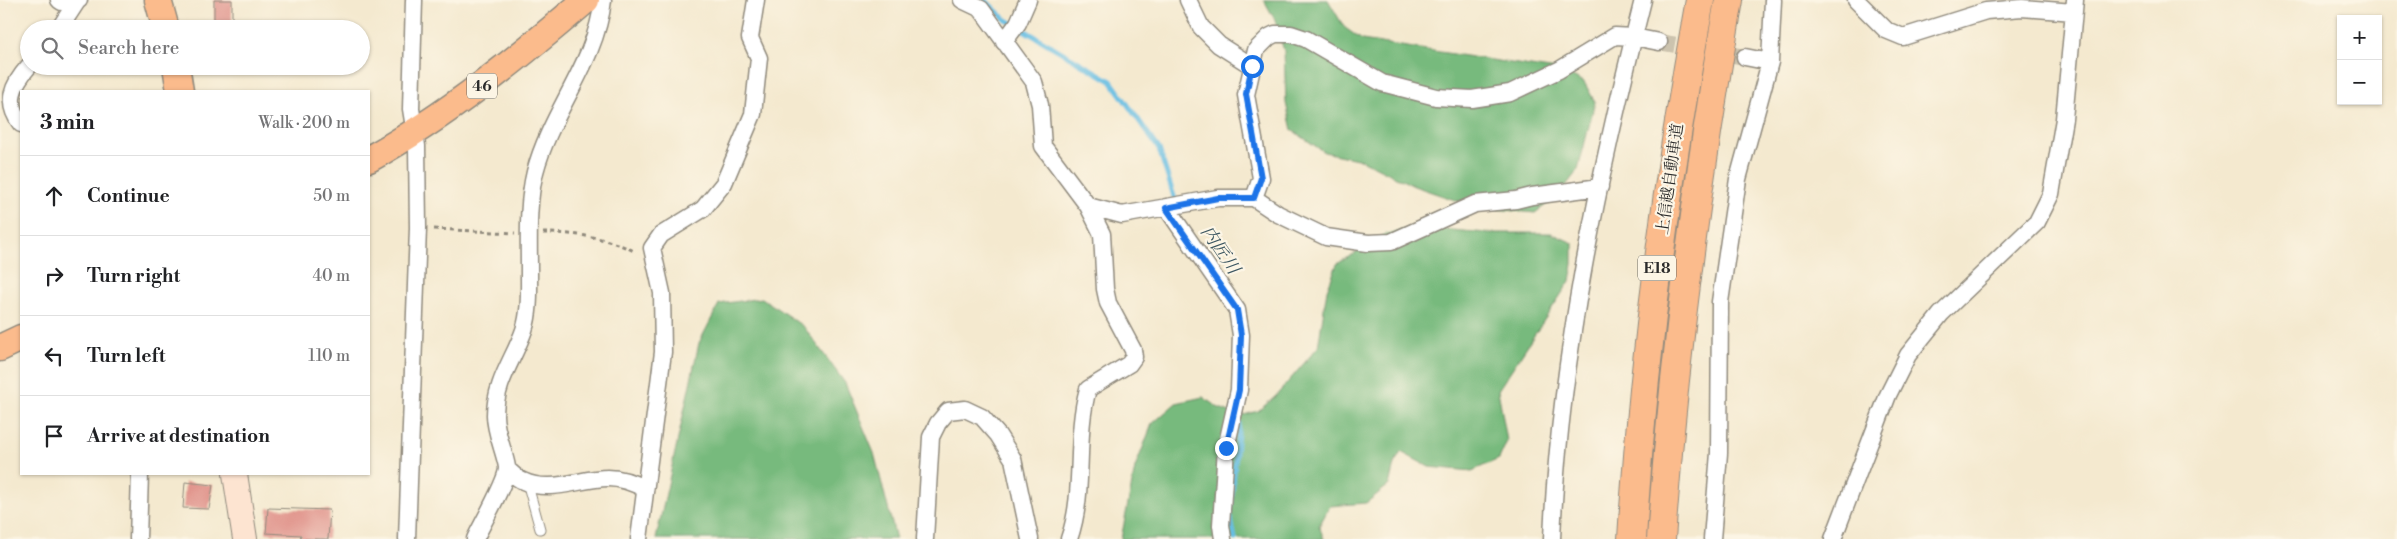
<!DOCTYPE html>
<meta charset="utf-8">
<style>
body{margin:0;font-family:"Libre Bodoni","Noto Serif JP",serif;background:#f2f2f2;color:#202124}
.controls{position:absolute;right:15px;top:15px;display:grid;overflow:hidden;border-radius:0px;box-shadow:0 1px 4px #0004}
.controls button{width:45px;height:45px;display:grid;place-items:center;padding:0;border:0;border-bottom:1px solid #e0e0e0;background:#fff;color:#202124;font:25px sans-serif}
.stop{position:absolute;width:15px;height:15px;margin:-11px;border:4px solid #1a73e8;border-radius:50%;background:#fff}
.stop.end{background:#1a73e8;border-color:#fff;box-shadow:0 1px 5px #0008}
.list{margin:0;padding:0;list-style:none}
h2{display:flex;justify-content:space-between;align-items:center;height:65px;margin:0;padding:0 20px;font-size:21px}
h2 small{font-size:16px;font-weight:400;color:#757577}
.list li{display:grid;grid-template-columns:32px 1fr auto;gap:15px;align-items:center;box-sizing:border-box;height:80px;padding:0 20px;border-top:1px solid #e0e0e0}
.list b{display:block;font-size:19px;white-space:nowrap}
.list em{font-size:16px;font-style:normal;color:#757577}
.icon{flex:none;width:28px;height:28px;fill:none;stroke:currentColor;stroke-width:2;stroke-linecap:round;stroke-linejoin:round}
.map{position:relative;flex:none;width:2397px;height:539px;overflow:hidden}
.search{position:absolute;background:#fff;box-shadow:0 1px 4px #0004;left:20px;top:20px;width:350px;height:55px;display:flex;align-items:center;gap:12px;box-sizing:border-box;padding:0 18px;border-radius:28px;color:#757577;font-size:19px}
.panel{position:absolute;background:#fff;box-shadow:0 1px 4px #0004;left:20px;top:90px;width:350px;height:385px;border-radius:0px}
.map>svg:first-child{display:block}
.forest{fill:#77ba7d;stroke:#517254}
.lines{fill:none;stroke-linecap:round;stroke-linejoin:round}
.stream{stroke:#66bee3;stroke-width:5}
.building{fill:#e1958d}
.street-tunnel{stroke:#ccc3ae;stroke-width:16;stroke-dasharray:16 8;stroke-linecap:butt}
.lane-casing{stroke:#908a7d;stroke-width:11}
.street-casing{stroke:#908a7d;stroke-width:19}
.secondary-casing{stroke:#908a7d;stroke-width:26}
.primary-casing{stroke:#908a7d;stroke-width:29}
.highway-casing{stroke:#908a7d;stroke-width:30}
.path{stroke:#908a7d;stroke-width:3;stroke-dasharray:4 4;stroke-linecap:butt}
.lane{stroke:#fff;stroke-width:9}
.street{stroke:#fff;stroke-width:16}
.secondary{stroke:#fde4d1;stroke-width:24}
.primary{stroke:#fbbb8c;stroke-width:26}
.highway{stroke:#fbbb8c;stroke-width:28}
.route{stroke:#1a73e8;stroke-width:6}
.labels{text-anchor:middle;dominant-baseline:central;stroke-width:4.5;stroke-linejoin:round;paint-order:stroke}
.shield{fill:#fcf5e5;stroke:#6a6863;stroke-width:1}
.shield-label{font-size:15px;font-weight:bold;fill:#2b2b2b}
.street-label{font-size:16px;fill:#2b2b2b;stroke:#fcf5e5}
.water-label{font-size:18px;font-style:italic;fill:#3d5762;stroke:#fcf5e5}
</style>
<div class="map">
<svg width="2397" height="539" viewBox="0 0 2397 539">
<rect width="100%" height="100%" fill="#fcf5e5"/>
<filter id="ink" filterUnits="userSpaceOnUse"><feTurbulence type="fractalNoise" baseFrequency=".02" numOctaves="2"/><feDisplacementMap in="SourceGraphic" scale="10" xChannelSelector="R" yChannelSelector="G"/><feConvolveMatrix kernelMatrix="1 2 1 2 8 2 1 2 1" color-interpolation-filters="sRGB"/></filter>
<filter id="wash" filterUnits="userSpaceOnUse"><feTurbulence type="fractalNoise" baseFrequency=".0096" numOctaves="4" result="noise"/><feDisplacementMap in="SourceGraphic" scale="20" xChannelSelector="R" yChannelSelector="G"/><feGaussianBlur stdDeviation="1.12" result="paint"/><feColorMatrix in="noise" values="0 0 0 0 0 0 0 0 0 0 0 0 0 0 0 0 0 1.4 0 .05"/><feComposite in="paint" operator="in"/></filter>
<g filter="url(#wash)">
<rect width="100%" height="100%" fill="#f4e9cf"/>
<path class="forest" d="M 1264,0 L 1328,0 L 1344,27 L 1362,40 L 1563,71 L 1584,82 L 1595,102 L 1578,170 L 1558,196 L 1535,213 L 1475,207 L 1414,186 L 1362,160 L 1324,152 L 1292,130 L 1286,103 L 1284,51 L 1275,20 Z
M 1415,227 L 1487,233 L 1551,233 L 1573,243 L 1573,264 L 1570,281 L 1498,390 L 1507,441 L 1499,459 L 1472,471 L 1429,467 L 1401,452 L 1394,464 L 1389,485 L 1366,503 L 1330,506 L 1319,526 L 1324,539 L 1121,539 L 1135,468 L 1152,424 L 1176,403 L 1203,397 L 1217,407 L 1240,416 L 1258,411 L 1275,397 L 1318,347 L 1327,290 L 1337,264 L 1386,234 Z
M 762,298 L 804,327 L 845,383 L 874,453 L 896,539 L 656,539 L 699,343 L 719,304 Z"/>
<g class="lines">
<path class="stream" d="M 985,0 L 1005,19 L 1111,81 L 1159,149 L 1176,203
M 1235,539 L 1230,514 L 1239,423"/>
</g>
<g id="blocks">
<path class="building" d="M 214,0 L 232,0 L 232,29 L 214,29 Z
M 185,482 L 213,485 L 209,509 L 183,508 Z
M 268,508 L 330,510 L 328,539 L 300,539 L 301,535 L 266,533 Z"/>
</g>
</g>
<g filter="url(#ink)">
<use href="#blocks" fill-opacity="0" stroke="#908a7d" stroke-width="1"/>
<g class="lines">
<path class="street-tunnel" d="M 1659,42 L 1745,57"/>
<defs>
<path id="lane" d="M 527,482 L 540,529"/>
<path id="street" d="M 59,0 L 62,2 L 79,0
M 962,0 L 981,9 L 1034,82 L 1040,105 L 1043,146 L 1088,206 L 1122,215 L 1218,198 L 1254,198 L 1278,214 L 1326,237 L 1368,243 L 1391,242 L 1475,204 L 1516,200 L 1532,196 L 1600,187
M 1188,0 L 1201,27 L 1219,45 L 1252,66
M 1856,0 L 1886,30 L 1903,37 L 1986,11 L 2022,8 L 2074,12
M 59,29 L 78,0
M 1004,42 L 1018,23 L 1028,0
M 1745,57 L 1770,62
M 21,124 C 4,102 13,84 29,66
M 1254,198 L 1261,178 L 1246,95 L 1256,50 L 1269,37 L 1275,34 L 1291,34 L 1306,39 L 1382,83 L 1436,97 L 1472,99 L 1510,93 L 1559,70 L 1615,36 L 1634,37 L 1659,42
M 1166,207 L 1237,310 L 1241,335 L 1239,390 L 1226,448 L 1221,525 L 1223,539
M 507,469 C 512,473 517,479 523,481 C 550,494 580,478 608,478 C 621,478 634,483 645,489
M 138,539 L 140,474
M 407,539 L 418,228 L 417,146 L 411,109 L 414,0
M 475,539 C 481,526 508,479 507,467 C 504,450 495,432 495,415 C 495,382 514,359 524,330 C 530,312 529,292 529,273 C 529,240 527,204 535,172 C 551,111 596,63 603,0
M 639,539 L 663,352 L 662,293 L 652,248 L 661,235 L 703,209 L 724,183 L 753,114 L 759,58 L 750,38 L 756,0
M 925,539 L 931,437 L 938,423 L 948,411 L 965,409 L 982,417 L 998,435 L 1013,459 L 1030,539
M 1069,539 C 1086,491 1074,438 1088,389 L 1129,364 L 1134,357 L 1133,350 L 1108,303 L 1105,289 L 1102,234 L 1088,206
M 1552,539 C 1559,359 1599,174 1643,0
M 1712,539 L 1719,453 L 1720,302 L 1738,179 L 1770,62 L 1773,0
M 1833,539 L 1888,395 L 1908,355 L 1941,314 L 2037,222 L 2051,194 L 2064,119 L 2075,0"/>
<path id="secondary" d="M 235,474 L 245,539"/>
<path id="primary" d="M 158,0 L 166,29
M 176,66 L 180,91
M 369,159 C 448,115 517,59 586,0
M 0,348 L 21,338"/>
<path id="highway" d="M 1632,539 C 1643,358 1667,179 1700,0
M 1661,539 C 1674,358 1697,179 1729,0"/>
</defs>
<use href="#lane" class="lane-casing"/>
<use href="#street" class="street-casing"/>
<use href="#secondary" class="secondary-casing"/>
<use href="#primary" class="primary-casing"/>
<use href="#highway" class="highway-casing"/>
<path class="path" d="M 434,229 L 515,233
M 543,233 C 577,233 606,237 636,252"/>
<use href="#lane" class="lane"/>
<use href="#street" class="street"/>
<use href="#secondary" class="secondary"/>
<use href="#primary" class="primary"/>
<use href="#highway" class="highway"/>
</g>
</g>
<g class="lines" filter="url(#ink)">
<path class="route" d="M 1226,448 L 1239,390 L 1241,335 L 1237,310 L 1166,208 L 1218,198 L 1254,198 L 1261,178 L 1246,94 L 1252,66"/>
</g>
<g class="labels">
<g class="shield">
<rect x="467" y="73.5" width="30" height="25" rx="4"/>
<rect x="1638" y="255.5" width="38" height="25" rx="4"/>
</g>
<g class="shield-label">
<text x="482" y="86">46</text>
<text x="1657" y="268">E18</text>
</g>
<g class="street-label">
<text transform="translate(1670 179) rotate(-82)">上信越自動車道</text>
</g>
<g class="water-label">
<text transform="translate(1220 250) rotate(56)">内匠川</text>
</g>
</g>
</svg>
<div class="controls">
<button>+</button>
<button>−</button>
</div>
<div class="stop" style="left:1252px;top:66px"></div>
<div class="stop end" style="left:1226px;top:448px"></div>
<div class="search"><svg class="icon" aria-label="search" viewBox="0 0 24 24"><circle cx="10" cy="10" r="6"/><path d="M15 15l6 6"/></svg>Search here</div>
<section class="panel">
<h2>3 min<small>Walk · 200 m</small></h2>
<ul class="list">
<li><svg class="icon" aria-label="ahead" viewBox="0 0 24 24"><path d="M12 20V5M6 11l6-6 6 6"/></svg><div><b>Continue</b></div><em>50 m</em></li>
<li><svg class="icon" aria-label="right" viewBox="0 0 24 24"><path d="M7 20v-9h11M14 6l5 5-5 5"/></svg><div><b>Turn right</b></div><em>40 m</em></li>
<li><svg class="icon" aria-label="left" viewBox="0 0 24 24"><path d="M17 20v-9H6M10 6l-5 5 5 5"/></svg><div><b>Turn left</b></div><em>110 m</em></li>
<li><svg class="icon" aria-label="arrive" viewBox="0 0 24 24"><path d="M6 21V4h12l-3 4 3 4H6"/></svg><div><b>Arrive at destination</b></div></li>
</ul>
</section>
</div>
